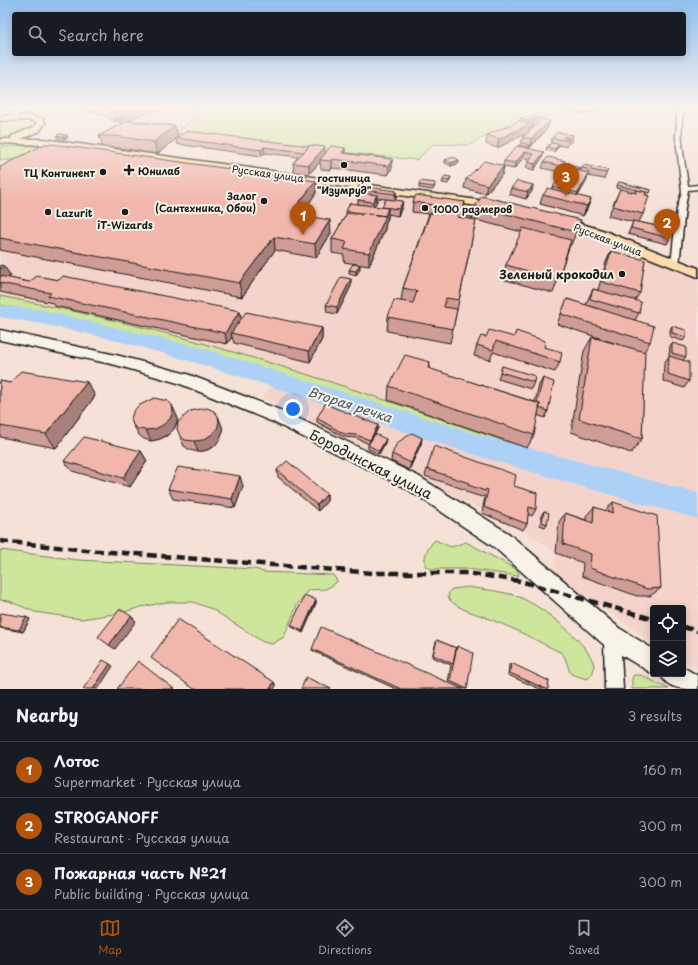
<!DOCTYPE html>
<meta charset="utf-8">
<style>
body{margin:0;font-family:"Playpen Sans",sans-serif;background:#20242c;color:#f1f3f6}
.controls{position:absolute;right:12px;bottom:12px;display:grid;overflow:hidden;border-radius:4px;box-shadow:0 2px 10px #0003}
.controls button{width:36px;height:36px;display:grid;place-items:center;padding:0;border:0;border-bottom:1px solid #363941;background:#171b24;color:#f1f3f6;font:20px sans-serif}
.you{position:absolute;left:293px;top:409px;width:14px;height:14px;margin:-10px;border:3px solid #fff;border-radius:50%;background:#1a73e8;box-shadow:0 0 0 6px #1a73e833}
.badge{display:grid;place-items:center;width:26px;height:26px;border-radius:50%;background:#b45309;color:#fff;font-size:13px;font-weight:700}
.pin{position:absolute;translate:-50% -33px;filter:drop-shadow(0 1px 2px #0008)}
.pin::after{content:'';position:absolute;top:21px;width:14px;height:12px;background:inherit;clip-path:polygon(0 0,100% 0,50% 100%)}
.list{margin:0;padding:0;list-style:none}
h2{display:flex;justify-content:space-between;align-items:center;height:52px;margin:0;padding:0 16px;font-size:17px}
h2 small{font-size:13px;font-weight:400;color:#9ea1a6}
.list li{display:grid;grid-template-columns:26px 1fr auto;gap:12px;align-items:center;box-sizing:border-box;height:56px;padding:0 16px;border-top:1px solid #363941}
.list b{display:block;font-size:15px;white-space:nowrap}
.list p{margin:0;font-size:13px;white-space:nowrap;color:#9ea1a6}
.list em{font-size:13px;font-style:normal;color:#9ea1a6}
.icon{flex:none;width:22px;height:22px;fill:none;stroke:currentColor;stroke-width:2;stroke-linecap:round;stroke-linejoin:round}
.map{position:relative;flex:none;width:698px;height:689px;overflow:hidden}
.search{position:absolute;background:#171b24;box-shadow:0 2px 10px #0003;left:12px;right:12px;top:12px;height:44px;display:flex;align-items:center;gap:10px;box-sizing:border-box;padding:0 14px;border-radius:4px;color:#9ea1a6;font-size:15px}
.sheet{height:220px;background:#171b24}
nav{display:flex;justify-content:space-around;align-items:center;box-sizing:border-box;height:56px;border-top:1px solid #363941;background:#171b24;font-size:11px;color:#9ea1a6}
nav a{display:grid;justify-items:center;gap:2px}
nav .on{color:#b45309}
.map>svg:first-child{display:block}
.built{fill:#f4d4ca}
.green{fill:#cee69b;stroke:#75815c}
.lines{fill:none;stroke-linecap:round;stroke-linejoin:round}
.river{fill:#add1f6;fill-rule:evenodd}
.minor-casing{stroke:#1c1c1c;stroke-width:3}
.secondary-casing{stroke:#1c1c1c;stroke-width:3}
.primary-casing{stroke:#1c1c1c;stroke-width:3}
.minor{fill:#f7f3e8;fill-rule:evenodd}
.secondary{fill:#f7f3e8;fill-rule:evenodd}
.primary{fill:#fcdcac;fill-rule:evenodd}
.rail{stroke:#1c1c1c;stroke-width:4.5;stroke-dasharray:9 4.5;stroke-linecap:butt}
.wall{fill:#cf9d95;stroke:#1c1c1c;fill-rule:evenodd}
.shaded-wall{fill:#a98079;stroke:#1c1c1c}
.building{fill:#f1b7ad;stroke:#1c1c1c}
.poi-dot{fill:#1c1c1c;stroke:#f7f3e8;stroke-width:1.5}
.labels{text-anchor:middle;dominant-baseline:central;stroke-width:4;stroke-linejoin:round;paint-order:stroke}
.far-poi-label{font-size:10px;font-weight:bold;fill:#1c1c1c;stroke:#f7f3e8;text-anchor:start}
.far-street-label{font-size:10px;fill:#1c1c1c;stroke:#f7f3e8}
.poi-label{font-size:12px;font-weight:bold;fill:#1c1c1c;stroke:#f7f3e8;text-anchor:end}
.water-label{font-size:13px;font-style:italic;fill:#48525d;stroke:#f7f3e8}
.near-street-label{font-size:14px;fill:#1c1c1c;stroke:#f7f3e8}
</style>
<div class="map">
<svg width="698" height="689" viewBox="0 0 698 689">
<rect width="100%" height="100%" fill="#f5e1d6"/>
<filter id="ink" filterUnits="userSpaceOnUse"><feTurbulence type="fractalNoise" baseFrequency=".025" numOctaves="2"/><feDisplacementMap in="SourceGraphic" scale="8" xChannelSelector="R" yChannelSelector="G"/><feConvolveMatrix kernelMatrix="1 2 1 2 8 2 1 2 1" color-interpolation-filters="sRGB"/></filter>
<g filter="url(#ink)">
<path class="built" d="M 87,107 L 199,107 L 189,110 L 202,114 L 175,133 L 129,129 Z
M 0,179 L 239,181 L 334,192 L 337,187 L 410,197 L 485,208 L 588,234 L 698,278 L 698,669 L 683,660 L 683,608 L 653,608 L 653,642 L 649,640 L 554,573 L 556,553 L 523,530 L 421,480 L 262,397 L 286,369 L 208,345 L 53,307 L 0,296 Z"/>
<path class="green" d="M 199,107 L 549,107 L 559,113 L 531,122 L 508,125 L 469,145 L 433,144 L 417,160 L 329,151 L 319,152 L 175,133 L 201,114 L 188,110 Z
M 20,120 L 30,122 L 32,125 C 26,135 10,136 0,138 L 0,122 Z
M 17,146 L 43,146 L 18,160 L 0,160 L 0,147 Z
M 0,296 C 70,310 140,325 209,345 C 323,377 435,417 547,456 L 542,460 L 208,351 L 45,313 L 0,305 Z
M 435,540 L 451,547 L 466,542 L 514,568 L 519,573 L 518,576 L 468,569 L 432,569 L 426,567 C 422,558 428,547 435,540 Z
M 0,550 L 78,560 L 255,569 L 264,572 L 333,575 L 337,581 L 336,583 L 326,589 L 308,590 L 297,605 L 284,637 L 272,644 L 263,642 L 212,609 L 193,602 L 167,602 L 141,607 L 121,613 L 81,619 L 35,612 L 9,601 L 0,600 Z
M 468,587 C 485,590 504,591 519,597 C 539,604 591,644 594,666 C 594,669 593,672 592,675 L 587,679 L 571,674 C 567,667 567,659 562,653 C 539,642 516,629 492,620 C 477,613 459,611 448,598 L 449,592 L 452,589 Z
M 634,675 L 641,675 L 669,689 L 632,689 L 632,678 Z"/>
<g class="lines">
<path class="river" d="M 0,305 L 42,310 L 202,348 L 483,436 L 698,493 L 698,519 C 609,494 519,470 432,441 C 291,394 147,339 0,317 Z"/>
<defs>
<path id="minor" d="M 681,107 L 685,107 C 677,131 685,161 688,186 L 698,185 L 698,189 L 688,190 L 685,208 L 679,265 L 675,267 L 671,265 L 677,208 L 682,192 L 676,138 L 677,115 Z
M 612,629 L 618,631 L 620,637 L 623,689 L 605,689 L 604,637 L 606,631 Z"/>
<path id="secondary" d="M 32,107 L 41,107 L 0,121 L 0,117 Z
M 0,330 L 116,355 L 187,374 L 285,412 L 418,476 L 508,533 L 619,628 L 653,649 L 653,674 L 603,644 L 494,547 L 406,488 L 273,422 L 178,383 L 116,365 L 0,340 Z
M 683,667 L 698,676 L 698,689 C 681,689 668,689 660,674 L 683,674 Z"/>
<path id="primary" d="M 31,116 L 43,119 L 45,123 L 40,131 L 21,139 L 43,139 L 499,203 L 505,206 L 499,209 L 43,145 L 0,143 L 0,139 L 11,139 L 12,136 L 34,127 L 37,123 L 30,120 L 0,121 L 0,117 Z
M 559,217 L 602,230 L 698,268 L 698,277 L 594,236 L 555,223 L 553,221 Z"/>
</defs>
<use href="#minor" class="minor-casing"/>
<use href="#secondary" class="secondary-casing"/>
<use href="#primary" class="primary-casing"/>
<use href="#minor" class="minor"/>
<use href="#secondary" class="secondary"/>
<use href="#primary" class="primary"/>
<path class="rail" d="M 0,541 L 86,550 L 373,573 L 467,573 L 520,581 L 653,619
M 683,627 L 698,631"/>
</g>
<path class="wall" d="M 85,107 L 169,107 L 128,118 L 134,121 L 175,126 L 178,137 L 325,154 L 345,148 L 345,153 L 392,159 L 392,168 L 388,175 L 332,168 L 331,170 L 321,169 L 320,162 L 309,174 L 294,172 L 293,163 L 298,157 L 265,153 L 262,156 L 177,144 L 176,139 L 157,154 L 119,148 L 103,147 L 99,136 L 122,123 L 117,121 L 116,122 L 96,111 L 91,113 L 86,110 Z
M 557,107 L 604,107 L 603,110 L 579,114 L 573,111 L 567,112 L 557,108 Z
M 628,107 L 647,107 L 634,110 Z
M 520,118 L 550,121 L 547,129 L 529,149 L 542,158 L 534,170 L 526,168 L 528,162 L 530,159 L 523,158 L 514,169 L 504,167 L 502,175 L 485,194 L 464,188 L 466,179 L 503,166 L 504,161 L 521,143 L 523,137 L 527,133 L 497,148 L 486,144 L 487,135 L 520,121 ZM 529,128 L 533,128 L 528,132 Z
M 60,134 L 68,138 L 64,139 L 58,139 L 56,136 Z
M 573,135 L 571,141 L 570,143 L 568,143 L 566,147 L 559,145 L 558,147 L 554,152 L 546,150 L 547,147 L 551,143 L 552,138 Z
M 445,160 L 459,163 L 451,166 L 445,163 Z
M 565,161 L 563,167 L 559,172 L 542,168 L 544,162 Z
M 0,167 L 316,193 L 304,210 L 315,217 L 331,233 L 316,258 L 275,250 L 242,297 L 0,250 Z
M 581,168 L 580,171 L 582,168 L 608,170 L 604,179 L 588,176 L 586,182 L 578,196 L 591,199 L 587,209 L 583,216 L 540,204 L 543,195 L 552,189 L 553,187 L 571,169 Z
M 451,177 L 450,180 L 448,184 L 442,183 L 443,180 Z
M 619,182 L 651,190 L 648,195 L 643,214 L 639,222 L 656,226 L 658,223 L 670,238 L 667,244 L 628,234 L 633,222 L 608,216 L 620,189 L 616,188 Z
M 419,185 L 435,186 L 433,190 L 419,188 Z
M 533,185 L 532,191 L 526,199 L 509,194 L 511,188 Z
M 357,189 L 396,191 L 396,198 L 395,200 L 402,207 L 398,216 L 388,214 L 388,218 L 386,222 L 385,229 L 369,266 L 344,262 L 344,255 L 332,253 L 332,239 L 346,215 L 346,211 L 358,204 L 358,200 L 360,196 L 357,196 ZM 377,198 L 386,199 L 382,207 L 374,206 L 377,201 Z
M 413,202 L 465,202 L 461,218 L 462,218 L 463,212 L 473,214 L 472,219 L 475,206 L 581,220 L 571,245 L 570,245 L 553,293 L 502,279 L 506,265 L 522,232 L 476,220 L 450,343 L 387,331 L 388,317 L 401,301 L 403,288 L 429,214 L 412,212 Z
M 611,251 L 640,293 L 635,300 L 639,313 L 635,320 L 650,342 L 644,352 L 642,439 L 631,453 L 571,432 L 584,351 L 592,337 L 620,345 L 557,324 L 567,299 L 586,305 L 588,299 L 593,289 L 598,290 L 606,262 Z
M 0,265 L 11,276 L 8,278 L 29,282 L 240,311 L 241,319 L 322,328 L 322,339 L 310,362 L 234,343 L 232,337 L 227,344 L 55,306 L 53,303 L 0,292 Z
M 360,269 L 356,275 L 349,273 L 349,270 Z
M 351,286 L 337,314 L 327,312 L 326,305 Z
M 672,326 L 686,337 L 683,341 L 670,337 L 670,330 Z
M 486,337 L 544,347 L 560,362 L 555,372 L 493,352 L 490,360 L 474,356 L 477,345 Z
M 672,343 L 686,357 L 683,360 L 689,381 L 684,388 L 663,381 L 664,363 L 669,356 L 670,346 Z
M 430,362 L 429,369 L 535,402 L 539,385 L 543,378 L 548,411 L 545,418 L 537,415 L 534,435 L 527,448 L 388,400 L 389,386 Z
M 502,366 L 534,382 L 531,389 L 498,379 Z
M 0,381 L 10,383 L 87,382 L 95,396 L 56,448 L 0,437 Z
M 177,416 L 177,422 L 174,429 L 168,435 L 160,439 L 151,441 L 144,439 L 139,435 L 133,425 Z
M 317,418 L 378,428 L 372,440 L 385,443 L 379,454 L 368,449 L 368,445 L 369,444 L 356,438 L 344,437 L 317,422 Z
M 222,426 L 223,432 L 220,439 L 215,446 L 207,450 L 198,452 L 190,450 L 184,446 L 180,436 Z
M 422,438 L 421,444 L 409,470 L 391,461 L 392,454 Z
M 141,451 L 147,461 L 130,487 L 72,471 L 64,461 Z
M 427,469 L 514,486 L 536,509 L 532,516 L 528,514 L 527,524 L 523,530 L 482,513 L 485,496 L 483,496 L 482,497 L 466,492 L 466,490 L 425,476 Z
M 277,470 L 327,494 L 327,501 L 318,511 L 278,477 Z
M 243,486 L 235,508 L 173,499 L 168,489 Z
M 613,502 L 661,588 L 650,596 L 637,596 L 582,576 L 583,563 L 556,553 L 559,522 L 565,513 L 586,520 L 586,516 L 594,507 L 605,511 Z
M 544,511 L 547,524 L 545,527 L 540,525 L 542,514 Z
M 316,600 L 316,603 L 303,633 L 292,627 L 291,625 Z
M 0,615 L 30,619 L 23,632 L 0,628 Z
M 437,640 L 456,648 L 457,646 L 467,689 L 396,689 L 313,651 L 312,649 L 448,682 L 451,665 L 432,657 L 436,642 Z
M 511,663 L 548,689 L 540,689 L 508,675 L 509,665 Z"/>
<path class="shaded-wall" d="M 0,107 L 9,107 L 0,109 Z
M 128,107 L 169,107 L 124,120 L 120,118 L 116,119 L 117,121 L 116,122 L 113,111 Z
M 569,107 L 575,107 L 573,111 L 567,112 Z
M 581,107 L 604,107 L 603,110 L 579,114 Z
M 635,107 L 647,107 L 634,110 Z
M 95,109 L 96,111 L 91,113 L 91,110 Z
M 534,119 L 532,128 L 529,128 L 528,133 L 497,148 L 499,139 L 526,126 L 527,121 Z
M 550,121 L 547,129 L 527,150 L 528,147 L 530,146 L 531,139 Z
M 175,126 L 178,137 L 176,138 L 176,139 L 157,154 L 154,142 Z
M 67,135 L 68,138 L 64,139 L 63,137 Z
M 559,144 L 558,147 L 554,152 L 555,149 Z
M 264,147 L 265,153 L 262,156 L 261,150 Z
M 325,147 L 325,156 L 320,160 L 320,162 L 309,174 L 309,165 Z
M 345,148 L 345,157 L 342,153 Z
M 525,152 L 523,158 L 514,169 L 515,163 Z
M 544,152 L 542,158 L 534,170 L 535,164 Z
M 332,159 L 332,168 L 331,170 L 331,161 Z
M 392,159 L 392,168 L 388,175 L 389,166 Z
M 459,160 L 459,163 L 451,166 L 451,163 Z
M 565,161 L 563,167 L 559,172 L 561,166 Z
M 504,166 L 502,175 L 485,194 L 487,185 Z
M 589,173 L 586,182 L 574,202 L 578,193 Z
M 316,181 L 316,193 L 296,222 L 294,209 Z
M 533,185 L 532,191 L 526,199 L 528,192 Z
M 396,191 L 396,198 L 395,201 L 395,194 Z
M 377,195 L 377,201 L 373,208 L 373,202 Z
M 591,199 L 587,209 L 583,216 L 587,206 Z
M 403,201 L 402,207 L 398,216 L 399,209 Z
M 388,208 L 388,218 L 386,222 L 385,229 L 369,266 L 369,253 Z
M 315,212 L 316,225 L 312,217 Z
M 330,220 L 331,233 L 316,258 L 315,244 Z
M 274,237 L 275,250 L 242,297 L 239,283 Z
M 360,265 L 360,269 L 356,275 L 356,271 Z
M 4,266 L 11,276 L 1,283 L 0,283 L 0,269 Z
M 351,279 L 351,286 L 337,314 L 337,307 Z
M 240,311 L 242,322 L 231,333 L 232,337 L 227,344 L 225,333 Z
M 322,328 L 322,339 L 310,362 L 309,351 Z
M 87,382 L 95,396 L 56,448 L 46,434 Z
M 172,405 L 177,416 L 177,422 L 174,429 L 168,435 L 160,439 L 151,441 L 146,430 Z
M 218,416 L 222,426 L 223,432 L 220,439 L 215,446 L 207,450 L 198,452 L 194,441 Z
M 378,425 L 378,428 L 369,444 L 370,440 Z
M 422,438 L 421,444 L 409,470 L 411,463 Z
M 386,439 L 385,443 L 379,454 L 379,451 Z
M 141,451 L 147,461 L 130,487 L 123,478 Z
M 240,476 L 243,486 L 235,508 L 232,499 Z
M 327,494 L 327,501 L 318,511 L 317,505 Z
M 316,600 L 316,603 L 303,633 L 302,631 Z
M 131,616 L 136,621 L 115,649 L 109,645 Z
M 26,617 L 30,619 L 23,632 L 19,630 Z
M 110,664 L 113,666 L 98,689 L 93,689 Z
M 274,682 L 276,686 L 274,689 L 270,689 Z"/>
<path class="building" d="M 85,107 L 91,107 L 95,109 L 91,110 Z
M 104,107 L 128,107 L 113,111 Z
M 531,116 L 550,121 L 531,139 L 523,137 L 540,121 L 534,119 L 527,121 L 520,118 Z
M 121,117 L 121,118 L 120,118 L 121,121 L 116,119 Z
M 124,117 L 134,121 L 126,121 L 120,118 Z
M 127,121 L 175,126 L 154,142 L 115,136 L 99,136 Z
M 519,121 L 530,124 L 499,139 L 487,135 Z
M 187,131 L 309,146 L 304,152 L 264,147 L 261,150 L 176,138 Z
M 557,132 L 573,135 L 571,138 L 564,136 L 563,138 L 569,139 L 568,141 L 552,138 Z
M 60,134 L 67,135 L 63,137 L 56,136 Z
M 521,143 L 530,145 L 528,147 L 519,145 Z
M 551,143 L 559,144 L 555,149 L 547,147 Z
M 45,144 L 52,144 L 316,181 L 294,209 L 315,212 L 312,217 L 330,220 L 315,244 L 274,237 L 239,283 L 0,238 L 0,167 Z
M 310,145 L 325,147 L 309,165 L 293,163 Z
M 331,146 L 345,148 L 342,153 L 392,159 L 389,166 L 332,159 L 331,161 L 320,160 Z
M 517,146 L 544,152 L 535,164 L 528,162 L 534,154 L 525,152 L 515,163 L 504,161 Z
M 454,157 L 459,160 L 451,163 L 445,160 Z
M 548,157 L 565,161 L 561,166 L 544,162 Z
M 484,161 L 504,166 L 487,185 L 466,179 Z
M 583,165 L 608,170 L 606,173 L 582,168 Z
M 572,166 L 581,168 L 580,170 L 571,168 Z
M 566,168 L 589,173 L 578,193 L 553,187 Z
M 445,176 L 451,177 L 448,181 L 443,180 Z
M 420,181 L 435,183 L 434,187 L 419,185 Z
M 517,181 L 533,185 L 528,192 L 511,188 Z
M 619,182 L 651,190 L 650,193 L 617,185 Z
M 359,186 L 396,191 L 395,194 L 357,189 Z
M 548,188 L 591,199 L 587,206 L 543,195 Z
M 620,189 L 636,193 L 637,190 L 646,192 L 645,195 L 649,196 L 643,214 L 613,206 Z
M 362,193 L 377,195 L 373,202 L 358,200 Z
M 416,195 L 465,202 L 463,209 L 413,202 Z
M 482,196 L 581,220 L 576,232 L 475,206 Z
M 386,199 L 403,201 L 399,209 L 382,207 Z
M 350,203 L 388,208 L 385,216 L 346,211 Z
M 442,209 L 458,211 L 457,217 L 476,220 L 459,300 L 446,298 L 444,307 L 457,309 L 453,329 L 388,317 L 394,300 L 413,303 L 417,291 L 403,288 L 430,213 L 441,214 Z
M 463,212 L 473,214 L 472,217 L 462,216 Z
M 347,213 L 362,215 L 363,213 L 386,216 L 369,253 L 344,249 L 347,242 L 332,239 Z
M 633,221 L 657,226 L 658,223 L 673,226 L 670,238 L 631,228 Z
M 523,228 L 571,240 L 558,279 L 506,265 Z
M 611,251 L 645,260 L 640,293 L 602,282 Z
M 353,264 L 360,265 L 356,271 L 349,270 Z
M 0,265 L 4,266 L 0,269 Z
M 0,276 L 29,282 L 37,276 L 59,280 L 63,276 L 240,311 L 225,333 L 48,296 L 51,293 L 0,283 Z
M 341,277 L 351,279 L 337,307 L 326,305 Z
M 593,289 L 641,302 L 639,313 L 590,299 Z
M 567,299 L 654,326 L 650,342 L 561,314 Z
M 246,312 L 322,328 L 309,351 L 231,333 Z
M 672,326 L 686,330 L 686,337 L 672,333 Z
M 489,330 L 514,337 L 516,331 L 545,341 L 544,347 L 562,352 L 560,362 L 496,341 L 493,350 L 477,345 L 481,336 L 486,337 Z
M 592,337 L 645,352 L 642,439 L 579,419 Z
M 672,343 L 686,347 L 686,357 L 672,353 Z
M 405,355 L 430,362 L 428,368 L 540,404 L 534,435 L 389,386 Z
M 669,356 L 689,362 L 689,381 L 668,374 Z
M 502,366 L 535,376 L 534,382 L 500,372 Z
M 21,371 L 87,382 L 46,434 L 0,426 L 0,381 L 10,383 Z
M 543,378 L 554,382 L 548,411 L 539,408 L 540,404 L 537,403 Z
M 154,398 L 168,401 L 172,405 L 173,412 L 170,419 L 163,425 L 155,429 L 146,430 L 138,429 L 133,425 L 131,419 L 133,412 L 138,406 Z
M 325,404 L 378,425 L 370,440 L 356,435 L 344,434 L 317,418 Z
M 207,408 L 214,411 L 218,416 L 219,422 L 217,429 L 211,435 L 203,440 L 194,441 L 185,440 L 180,436 L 177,429 L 178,422 L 190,411 Z
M 412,433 L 422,438 L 411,463 L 392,454 L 397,443 Z
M 375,434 L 386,439 L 379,451 L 368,445 Z
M 84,437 L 141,451 L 123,478 L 64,461 Z
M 434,446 L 516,475 L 514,486 L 537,493 L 536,509 L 529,507 L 527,524 L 484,507 L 488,490 L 486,489 L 485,491 L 468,485 L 469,483 L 427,469 Z
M 287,461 L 327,494 L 317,505 L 277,470 Z
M 178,467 L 240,476 L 232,499 L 168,489 Z
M 613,502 L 657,516 L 661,588 L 647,589 L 590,568 L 591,554 L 563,544 L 565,513 L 593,523 L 594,507 L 613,513 Z
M 544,511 L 549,513 L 547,524 L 542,522 Z
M 305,595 L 316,600 L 302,631 L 291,625 Z
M 120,609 L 131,616 L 109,645 L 98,637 Z
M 1,613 L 26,617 L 19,630 L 0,627 L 0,615 Z
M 178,619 L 274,682 L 270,689 L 194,689 L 151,658 Z
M 321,627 L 463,689 L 401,689 L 312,649 Z
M 437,640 L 456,648 L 453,664 L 433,655 Z
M 457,646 L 473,653 L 467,689 L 450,681 Z
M 103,660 L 110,664 L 93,689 L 83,689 Z
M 138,661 L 174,689 L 117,689 Z
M 511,663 L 549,681 L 548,689 L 546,689 L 510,673 Z
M 306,677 L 331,689 L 301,689 Z"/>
</g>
<linearGradient id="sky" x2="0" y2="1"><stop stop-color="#90c0ee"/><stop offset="0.53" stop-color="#faf2ed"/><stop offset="1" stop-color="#faf2ed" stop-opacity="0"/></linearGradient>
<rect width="698" height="203" fill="url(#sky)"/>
<g class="poi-dot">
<circle cx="344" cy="165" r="4"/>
<path d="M127 164h4v4h4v4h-4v4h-4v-4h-4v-4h4z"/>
<circle cx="103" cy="172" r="4"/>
<circle cx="264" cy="201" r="4"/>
<circle cx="425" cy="208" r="4"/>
<circle cx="48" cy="212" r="4"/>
<circle cx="125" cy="212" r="4"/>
<circle cx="622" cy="274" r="4"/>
</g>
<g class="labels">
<g class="far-poi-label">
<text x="138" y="170">Юнилаб</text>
<text x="95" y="172" text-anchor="end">ТЦ Континент</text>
<text x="344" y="177" text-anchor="middle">гостиница<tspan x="344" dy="12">"Изумруд"</tspan></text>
<text x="256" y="195" text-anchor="end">Залог<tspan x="256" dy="12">(Сантехника, Обои)</tspan></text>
<text x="433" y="208">1000 размеров</text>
<text x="56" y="212">Lazurit</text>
<text x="125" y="224" text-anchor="middle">iT-Wizards</text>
</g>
<g class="far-street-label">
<text transform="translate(268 173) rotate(8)">Русская улица</text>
<text transform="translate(608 239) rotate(21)">Русская улица</text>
</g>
<g class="poi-label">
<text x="614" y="274">Зеленый крокодил</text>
</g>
<g class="water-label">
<text transform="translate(350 404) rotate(18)">Вторая речка</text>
</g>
<g class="near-street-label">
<text transform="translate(371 464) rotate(27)">Бородинская улица</text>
</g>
</g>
</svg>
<div class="controls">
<button><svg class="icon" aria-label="locate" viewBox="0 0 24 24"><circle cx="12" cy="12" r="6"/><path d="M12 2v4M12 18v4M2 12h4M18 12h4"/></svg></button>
<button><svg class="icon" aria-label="layers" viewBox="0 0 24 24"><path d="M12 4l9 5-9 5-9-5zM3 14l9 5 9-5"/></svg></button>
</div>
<div class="you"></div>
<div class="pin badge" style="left:303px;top:235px">1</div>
<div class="pin badge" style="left:667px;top:242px">2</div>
<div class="pin badge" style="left:566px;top:196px">3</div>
<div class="search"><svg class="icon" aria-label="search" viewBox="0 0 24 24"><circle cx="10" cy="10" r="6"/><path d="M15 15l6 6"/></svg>Search here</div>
</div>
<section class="sheet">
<h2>Nearby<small>3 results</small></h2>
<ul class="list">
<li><span class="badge">1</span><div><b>Лотос</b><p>Supermarket · Русская улица</p></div><em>160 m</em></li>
<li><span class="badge">2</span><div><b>STROGANOFF</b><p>Restaurant · Русская улица</p></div><em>300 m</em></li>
<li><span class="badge">3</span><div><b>Пожарная часть №21</b><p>Public building · Русская улица</p></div><em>300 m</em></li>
</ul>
</section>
<nav>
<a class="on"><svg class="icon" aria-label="map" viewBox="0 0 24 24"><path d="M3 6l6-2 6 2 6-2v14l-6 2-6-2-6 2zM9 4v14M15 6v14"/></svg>Map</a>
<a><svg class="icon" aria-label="directions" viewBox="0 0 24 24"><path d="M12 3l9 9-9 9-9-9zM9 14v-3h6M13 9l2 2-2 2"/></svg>Directions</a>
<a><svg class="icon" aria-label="saved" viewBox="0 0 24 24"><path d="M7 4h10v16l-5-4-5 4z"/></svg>Saved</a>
</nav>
